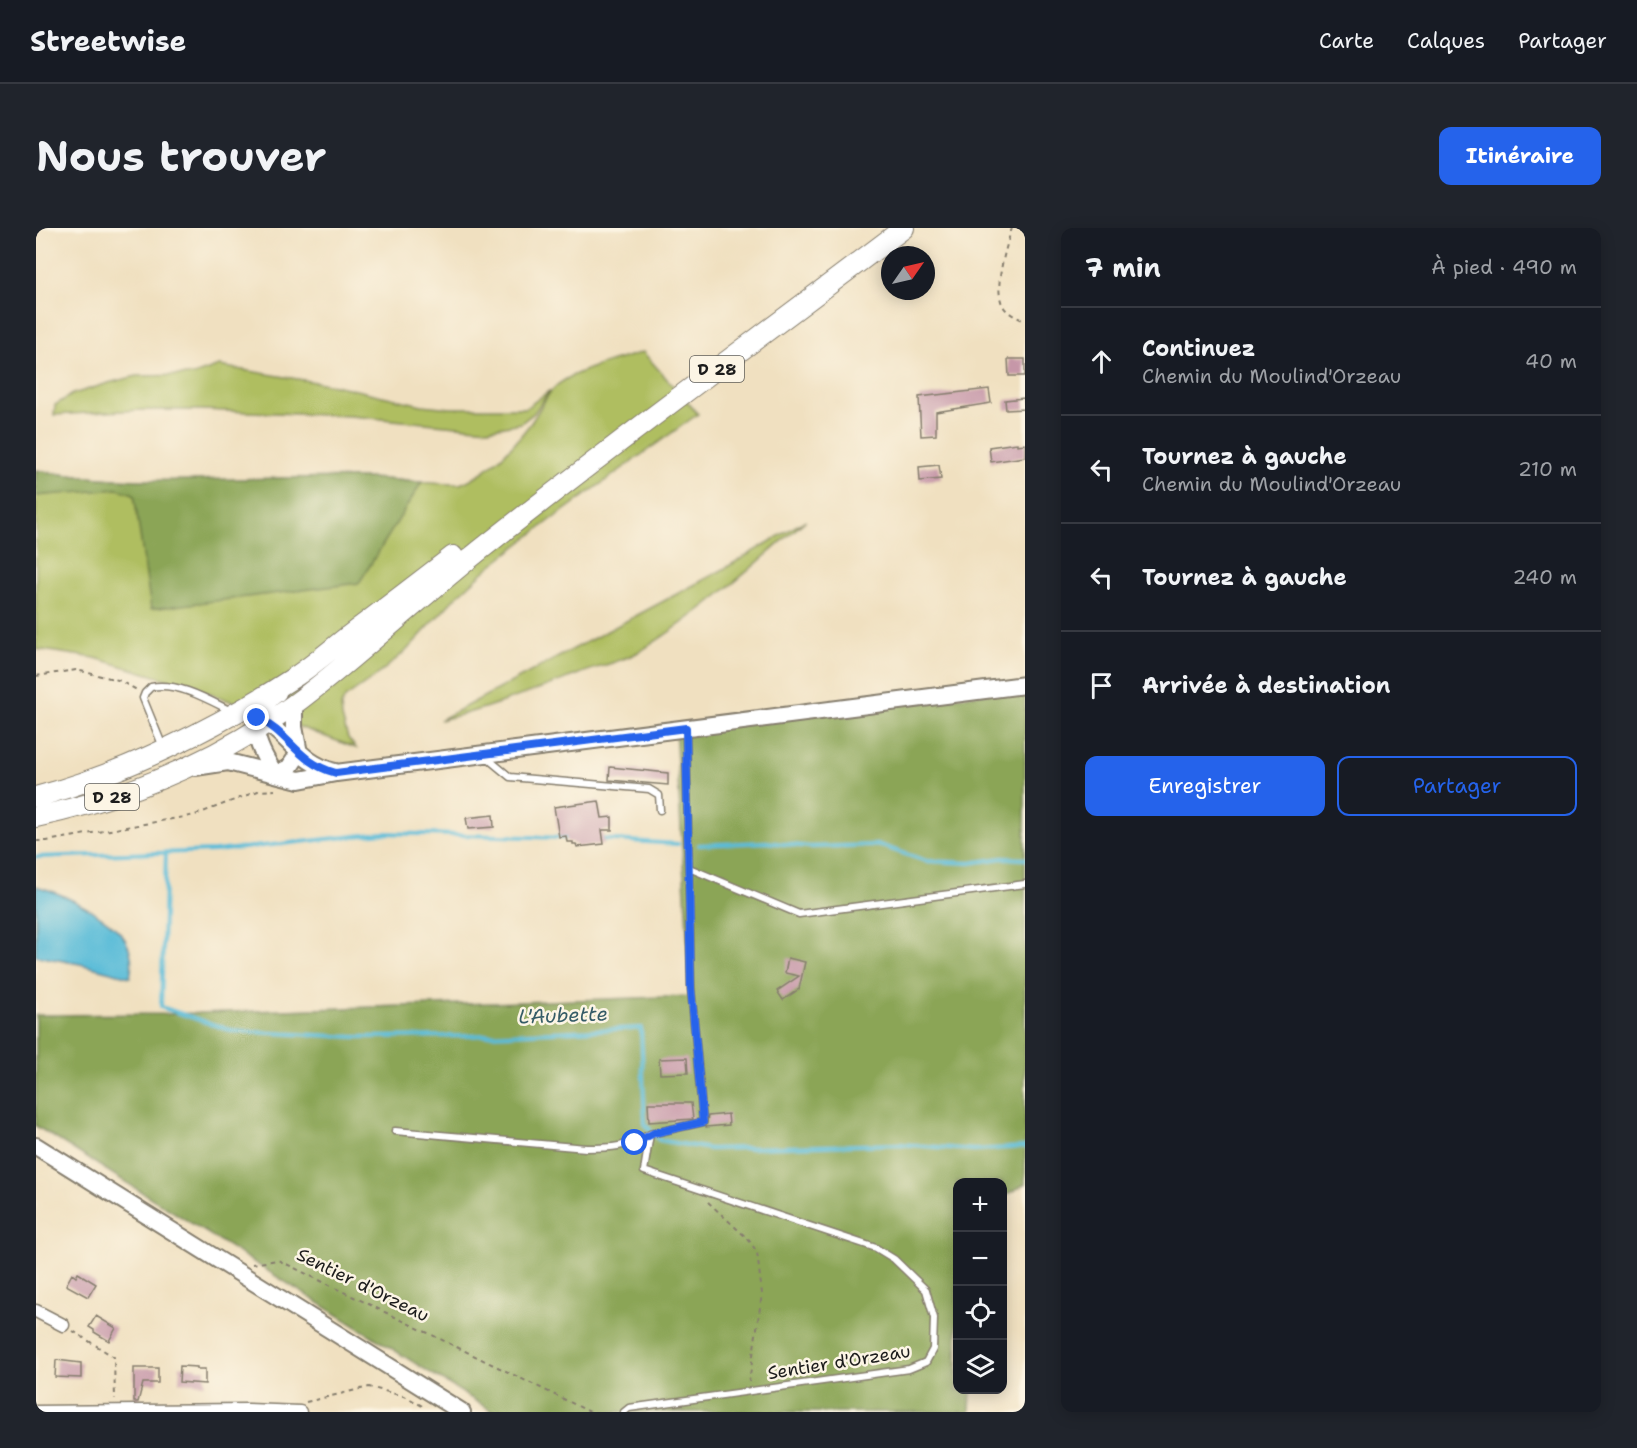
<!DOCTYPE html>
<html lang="fr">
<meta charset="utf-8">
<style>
body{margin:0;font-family:"Shantell Sans",sans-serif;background:#20242c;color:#f1f3f6}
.controls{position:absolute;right:18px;bottom:18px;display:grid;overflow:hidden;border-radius:12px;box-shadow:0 3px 15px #0003}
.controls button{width:54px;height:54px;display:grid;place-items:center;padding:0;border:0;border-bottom:2px solid #363941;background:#171b24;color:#f1f3f6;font:30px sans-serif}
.compass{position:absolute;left:845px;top:18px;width:54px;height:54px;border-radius:50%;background:#171b24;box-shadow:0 3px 15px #0003;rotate:56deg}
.stop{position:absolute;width:18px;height:18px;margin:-14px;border:4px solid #2563eb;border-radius:50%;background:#fff}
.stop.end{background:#2563eb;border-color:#fff;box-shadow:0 2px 6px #0008}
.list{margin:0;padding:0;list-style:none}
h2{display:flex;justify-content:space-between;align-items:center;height:78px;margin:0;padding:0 24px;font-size:26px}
h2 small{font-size:20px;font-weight:400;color:#9ea1a6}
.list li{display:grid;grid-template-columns:39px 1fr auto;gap:18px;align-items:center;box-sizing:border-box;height:108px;padding:0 24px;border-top:2px solid #363941}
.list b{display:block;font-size:22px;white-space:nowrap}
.list p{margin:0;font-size:20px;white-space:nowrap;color:#9ea1a6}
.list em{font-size:20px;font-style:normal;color:#9ea1a6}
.actions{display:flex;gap:12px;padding:18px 24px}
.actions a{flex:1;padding:14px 0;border:2px solid #2563eb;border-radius:12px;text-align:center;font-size:21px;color:#2563eb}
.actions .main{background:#2563eb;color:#fff}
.icon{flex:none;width:33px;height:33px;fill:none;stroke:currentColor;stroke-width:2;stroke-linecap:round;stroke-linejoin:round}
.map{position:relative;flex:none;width:989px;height:1184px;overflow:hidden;border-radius:12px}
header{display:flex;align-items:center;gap:36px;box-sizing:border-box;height:84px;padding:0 30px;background:#171b24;border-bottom:2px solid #363941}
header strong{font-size:28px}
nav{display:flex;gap:33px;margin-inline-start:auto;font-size:21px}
.intro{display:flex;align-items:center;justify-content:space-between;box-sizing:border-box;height:144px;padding:0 36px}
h1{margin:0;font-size:42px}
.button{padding:15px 27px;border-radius:12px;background:#2563eb;color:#fff;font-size:21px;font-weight:700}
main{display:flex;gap:36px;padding:0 36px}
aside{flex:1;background:#171b24;border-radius:12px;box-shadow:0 3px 15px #0003}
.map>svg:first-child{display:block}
.green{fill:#afbe61;stroke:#666d3e;stroke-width:1.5}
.forest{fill:#8ba557;stroke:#54603a;stroke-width:1.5}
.water{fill:#5abcd8;stroke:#3b6c7a;stroke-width:1.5}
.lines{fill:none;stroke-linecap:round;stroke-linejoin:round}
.stream{stroke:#5abcd8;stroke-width:4}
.building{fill:#c697a8}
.lane-casing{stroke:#867e6e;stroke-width:9}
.street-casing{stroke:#867e6e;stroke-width:15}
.secondary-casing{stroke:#867e6e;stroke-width:20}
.primary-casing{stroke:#867e6e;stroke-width:22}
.path{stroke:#867e6e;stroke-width:2;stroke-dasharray:4.5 4.5;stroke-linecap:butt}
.lane{stroke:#fff;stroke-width:6}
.street{stroke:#fff;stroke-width:12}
.secondary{stroke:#fff;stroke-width:16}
.primary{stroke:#fff;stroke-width:20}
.route{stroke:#2563eb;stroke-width:8}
.labels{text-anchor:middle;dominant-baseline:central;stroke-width:5;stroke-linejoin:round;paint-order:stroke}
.shield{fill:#fcf5e5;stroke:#5f5d58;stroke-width:1.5}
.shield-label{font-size:16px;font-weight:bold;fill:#1c1c1c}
.street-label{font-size:18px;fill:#1c1c1c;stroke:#fcf5e5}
.water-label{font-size:20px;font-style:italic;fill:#355c67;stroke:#fcf5e5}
</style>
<header>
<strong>Streetwise</strong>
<nav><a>Carte</a><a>Calques</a><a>Partager</a></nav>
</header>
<div class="intro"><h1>Nous trouver</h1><a class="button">Itinéraire</a></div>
<main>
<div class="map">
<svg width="989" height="1184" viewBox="0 0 989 1184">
<rect width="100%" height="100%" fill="#fcf5e5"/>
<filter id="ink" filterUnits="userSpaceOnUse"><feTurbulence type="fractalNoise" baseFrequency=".0167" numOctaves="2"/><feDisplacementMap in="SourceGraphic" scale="12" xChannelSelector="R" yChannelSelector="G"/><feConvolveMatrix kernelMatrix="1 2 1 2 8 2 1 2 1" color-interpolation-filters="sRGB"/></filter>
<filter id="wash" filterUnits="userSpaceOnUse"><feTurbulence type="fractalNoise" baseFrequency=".008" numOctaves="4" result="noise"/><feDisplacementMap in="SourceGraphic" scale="24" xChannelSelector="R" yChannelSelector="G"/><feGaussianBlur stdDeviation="1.35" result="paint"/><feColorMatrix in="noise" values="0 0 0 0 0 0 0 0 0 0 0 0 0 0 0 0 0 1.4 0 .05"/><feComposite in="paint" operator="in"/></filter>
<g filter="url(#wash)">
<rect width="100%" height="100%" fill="#f0e0c0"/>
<path class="green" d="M 607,124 L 662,186 L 512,294 L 453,339 L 419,370 L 371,422 L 339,449 L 309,470 L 305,478 L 306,489 L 312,510 L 320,520 L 156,459 L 59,430 L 0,421 L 0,242 C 107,262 216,248 324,250 C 358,250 391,257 424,256 C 452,245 476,220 494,196 C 502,185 508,171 517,161 C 533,143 583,132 607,124 Z
M 183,138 L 298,157 L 386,177 L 415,180 L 490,180 L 514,162 L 498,185 L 485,195 L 452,201 L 314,188 L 166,182 L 105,182 L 18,187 L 19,177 L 37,166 L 76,154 L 101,148 L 158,147 Z
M 770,292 C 718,338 666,385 606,422 C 586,434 564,438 543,446 C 497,463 452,481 404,492 L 686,342 Z"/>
<path class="forest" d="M 0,242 C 108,262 217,246 326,250 C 346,250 366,253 386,254 L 323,355 L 115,381 L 98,266 L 82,261 L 0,268 Z
M 989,461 L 989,956 L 967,969 L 966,954 L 921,954 L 921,1162 L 935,1162 L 934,1184 L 457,1184 L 0,898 L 0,787 L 132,786 L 655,768 L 639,501 Z"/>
<path class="water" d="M 0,658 C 26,665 76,689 90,713 C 96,724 97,737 94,749 L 44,736 L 0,728 Z"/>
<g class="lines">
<path class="stream" d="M 562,611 L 642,616
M 663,617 L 730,614 L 774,619 L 843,617 L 890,633 L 934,635 L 966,630 L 989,631
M 130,624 L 125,779 L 197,803 L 320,809 L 429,808 L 605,800 L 609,896 L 623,912 L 674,921 L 863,916 L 938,922 L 989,919
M 0,629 L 179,623 L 347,605 L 534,610"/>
</g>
<g id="blocks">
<path class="building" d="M 972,131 L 989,131 L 989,148 L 973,148 Z
M 953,161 L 955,175 L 900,184 L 900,207 L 885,208 L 883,169 Z
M 988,170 L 989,181 L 970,182 L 969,172 Z
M 981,215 L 981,217 L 989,216 L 989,229 L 955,234 L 953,219 Z
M 903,237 L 905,251 L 884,253 L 883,239 Z
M 574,539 L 632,545 L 632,557 L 573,552 Z
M 563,573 L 566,590 L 576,589 L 576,602 L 566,602 L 568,616 L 541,619 L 540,616 L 537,616 L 537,614 L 531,614 L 530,608 L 523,609 L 518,579 Z
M 457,587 L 458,599 L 432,601 L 430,590 Z
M 752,730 L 769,734 L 763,761 L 747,772 L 741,763 L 763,748 L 749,745 Z
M 651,830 L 652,845 L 624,846 L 623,831 Z
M 612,875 L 655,875 L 657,891 L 613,894 Z
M 692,886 L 693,897 L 670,899 L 672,888 Z
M 42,1045 L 60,1056 L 52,1069 L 30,1057 L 36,1046 L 40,1049 Z
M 60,1088 L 80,1100 L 73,1113 L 58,1104 L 58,1102 L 53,1099 Z
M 20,1132 L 45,1135 L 45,1150 L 19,1149 Z
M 144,1138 L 161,1139 L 161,1141 L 169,1141 L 169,1156 L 143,1154 Z
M 98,1140 L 122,1140 L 122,1155 L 107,1155 L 102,1174 L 98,1174 Z"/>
</g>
</g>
<g filter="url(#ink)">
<use href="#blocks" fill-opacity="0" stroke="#867e6e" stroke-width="1.5"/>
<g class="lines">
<defs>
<path id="lane" d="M 127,519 L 107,470 L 109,465 L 115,459 C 142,454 171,471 195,483
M 451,530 L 474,549 L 613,561 L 623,567 L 624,582
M 653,640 L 763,686 L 989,656
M 359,903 L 550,920 C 575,920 592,919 614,906
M 588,1184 L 593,1180 L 873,1141 L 890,1134 L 897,1121 L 898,1090 L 890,1062 L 858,1031 L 840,1020 L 608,943 L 614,906 L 667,894 L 655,760 L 650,503"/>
<path id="street" d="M 0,1083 L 27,1097
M 0,1184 L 212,1182 L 264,1184"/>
<path id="secondary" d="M 242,465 C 207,490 220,517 239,546 L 253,540 L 263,525 L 258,499 L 258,476
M 220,490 C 254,505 260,534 299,544
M 159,539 L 192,534 L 263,552 L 300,545 L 989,457
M 0,918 L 426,1184"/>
<path id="primary" d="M 0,569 C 87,546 182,499 257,450 C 276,438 294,422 312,408 C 347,382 382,355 417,328
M 0,589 C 103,567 200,524 282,458 C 340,412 394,361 453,315 C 589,207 730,105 868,0"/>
</defs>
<use href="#lane" class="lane-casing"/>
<use href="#street" class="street-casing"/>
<use href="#secondary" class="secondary-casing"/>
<use href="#primary" class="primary-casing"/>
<path class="path" d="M 976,0 C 970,19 958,57 966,76 C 970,85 980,89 989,93
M 0,448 L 40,442 L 82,452 L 101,462
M 0,613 L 11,613 L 159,587 L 222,563 L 239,562
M 672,974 L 712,1011 L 721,1024 L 726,1066 L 713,1154
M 216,1036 L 242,1032 L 554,1184
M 37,1103 L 78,1129 L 79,1171
M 270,1174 L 333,1159 L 371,1169 L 388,1179"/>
<use href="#lane" class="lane"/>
<use href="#street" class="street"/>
<use href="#secondary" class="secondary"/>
<use href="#primary" class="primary"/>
</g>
</g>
<g class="lines" filter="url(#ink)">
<path class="route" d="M 221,490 C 255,506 260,534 300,545 L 650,500 L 655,760 L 667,894 L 618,905 L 599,915"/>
</g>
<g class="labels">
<g class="shield">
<rect x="654" y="128" width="54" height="26" rx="4.5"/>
<rect x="49" y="556" width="54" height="26" rx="4.5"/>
</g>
<g class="shield-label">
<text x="681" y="141">D 28</text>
<text x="76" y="569">D 28</text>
</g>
<g class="street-label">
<text transform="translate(327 1057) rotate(26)">Sentier d'Orzeau</text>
<text transform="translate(803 1134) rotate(-9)">Sentier d'Orzeau</text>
</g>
<g class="water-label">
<text transform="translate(527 787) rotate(-2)">L'Aubette</text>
</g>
</g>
</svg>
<div class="controls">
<button>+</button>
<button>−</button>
<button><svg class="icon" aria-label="locate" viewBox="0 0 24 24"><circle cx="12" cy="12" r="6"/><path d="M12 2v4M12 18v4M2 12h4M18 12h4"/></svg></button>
<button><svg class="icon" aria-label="layers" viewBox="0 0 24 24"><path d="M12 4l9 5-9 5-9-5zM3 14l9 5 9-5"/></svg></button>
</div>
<svg class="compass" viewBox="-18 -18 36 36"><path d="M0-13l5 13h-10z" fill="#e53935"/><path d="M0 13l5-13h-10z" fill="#9ea1a6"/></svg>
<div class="stop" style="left:599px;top:915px"></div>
<div class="stop end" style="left:221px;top:490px"></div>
</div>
<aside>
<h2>7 min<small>À pied · 490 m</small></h2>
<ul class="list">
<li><svg class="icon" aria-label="ahead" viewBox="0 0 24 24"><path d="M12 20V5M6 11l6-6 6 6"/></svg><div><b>Continuez</b><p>Chemin du Moulind'Orzeau</p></div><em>40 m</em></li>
<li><svg class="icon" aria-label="left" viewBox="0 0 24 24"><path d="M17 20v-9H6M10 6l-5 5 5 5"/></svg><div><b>Tournez à gauche</b><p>Chemin du Moulind'Orzeau</p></div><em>210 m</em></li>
<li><svg class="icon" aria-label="left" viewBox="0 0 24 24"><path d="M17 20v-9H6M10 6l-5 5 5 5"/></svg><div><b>Tournez à gauche</b></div><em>240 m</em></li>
<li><svg class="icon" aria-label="arrive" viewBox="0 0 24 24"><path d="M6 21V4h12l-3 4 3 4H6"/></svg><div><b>Arrivée à destination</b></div></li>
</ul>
<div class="actions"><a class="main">Enregistrer</a><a>Partager</a></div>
</aside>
</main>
